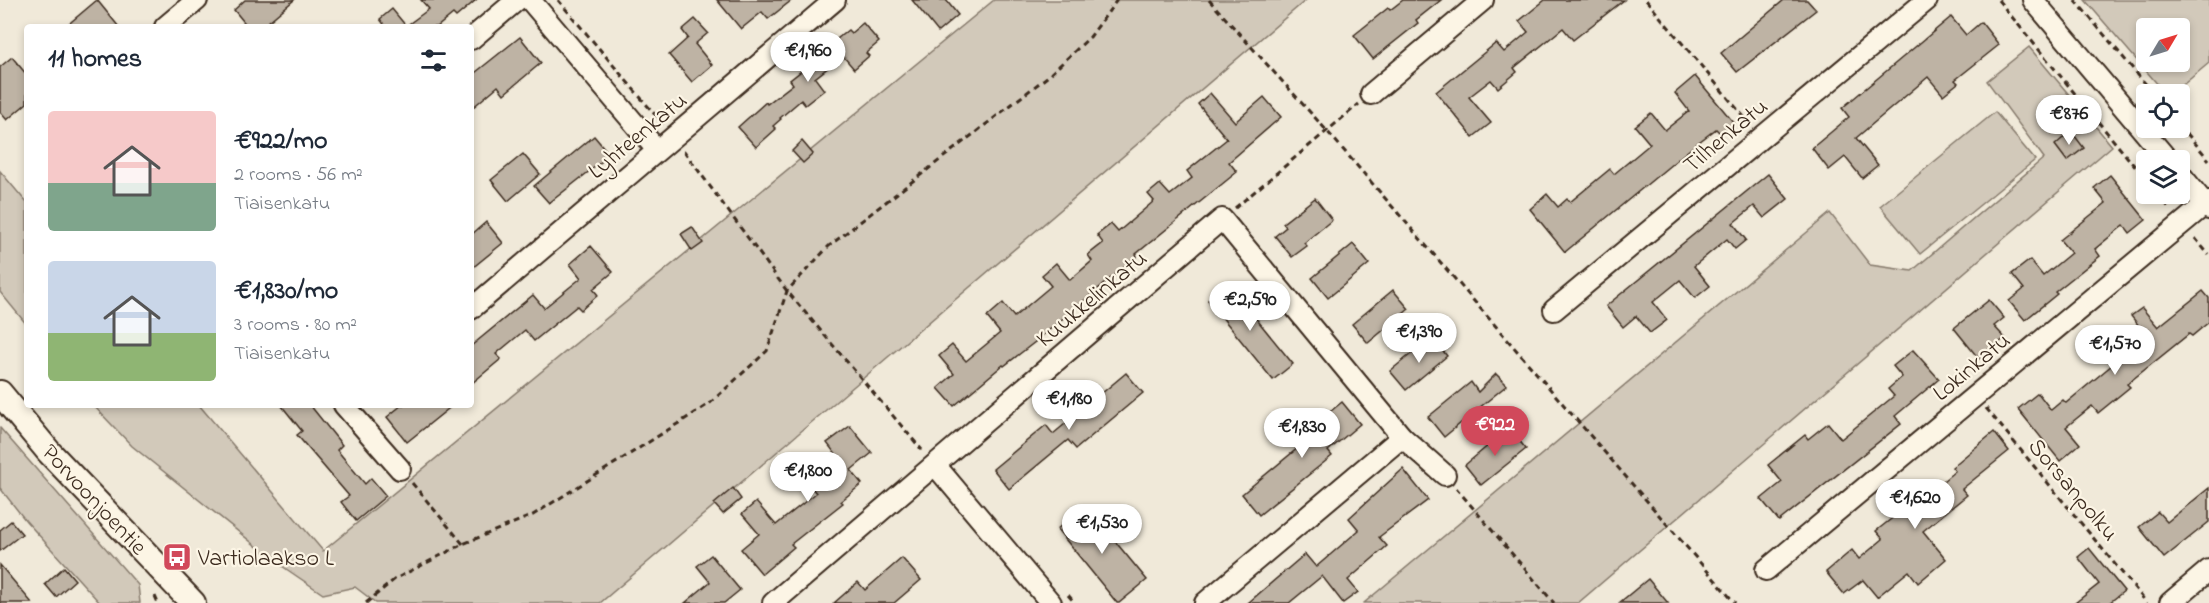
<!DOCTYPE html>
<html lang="en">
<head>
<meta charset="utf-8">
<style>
	:root { --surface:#fff; --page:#f6f6f7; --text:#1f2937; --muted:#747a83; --accent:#d1495b }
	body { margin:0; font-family:"Indie Flower",sans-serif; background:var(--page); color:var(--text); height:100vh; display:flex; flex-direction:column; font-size:22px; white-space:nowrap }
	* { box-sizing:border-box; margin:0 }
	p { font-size:20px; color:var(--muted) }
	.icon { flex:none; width:33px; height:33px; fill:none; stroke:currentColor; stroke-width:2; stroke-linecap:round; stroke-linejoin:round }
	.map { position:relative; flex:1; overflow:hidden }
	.sheet { position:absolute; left:24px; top:24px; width:450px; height:384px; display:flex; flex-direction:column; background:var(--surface); border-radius:6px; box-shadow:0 3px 9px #0003 }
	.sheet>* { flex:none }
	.needle { width:39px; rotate:52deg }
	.controls { position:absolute; left:2136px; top:18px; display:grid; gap:12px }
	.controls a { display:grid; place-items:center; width:54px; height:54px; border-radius:6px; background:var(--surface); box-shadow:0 3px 9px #0003; font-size:30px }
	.price { position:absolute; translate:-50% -51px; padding:0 14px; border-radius:21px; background:#fff; color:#222; font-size:20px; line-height:39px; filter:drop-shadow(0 2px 3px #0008) }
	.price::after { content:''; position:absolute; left:50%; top:36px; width:18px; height:14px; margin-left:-9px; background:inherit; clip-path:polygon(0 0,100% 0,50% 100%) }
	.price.selected { background:var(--accent); color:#fff }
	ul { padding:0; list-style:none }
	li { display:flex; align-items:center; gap:18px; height:150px; padding:0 24px }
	li span { display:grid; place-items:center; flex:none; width:168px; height:120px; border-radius:6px; color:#555 }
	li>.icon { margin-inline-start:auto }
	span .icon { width:72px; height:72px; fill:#fffc; stroke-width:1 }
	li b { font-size:26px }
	h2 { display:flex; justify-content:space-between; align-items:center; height:72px; padding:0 24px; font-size:26px }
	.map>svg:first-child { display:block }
	.green { fill:#d2c9ba; stroke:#867a6c; stroke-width:1.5; fill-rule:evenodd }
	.building { fill:#beb3a4; stroke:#3b2a1e; stroke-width:1.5 }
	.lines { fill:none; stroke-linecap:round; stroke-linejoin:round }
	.minor-casing { stroke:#3b2a1e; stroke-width:24 }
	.tertiary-casing { stroke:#3b2a1e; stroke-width:28 }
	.path { stroke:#3b2a1e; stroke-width:3; stroke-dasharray:6 4.5; stroke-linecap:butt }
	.minor { stroke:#fcf5e5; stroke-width:20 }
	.tertiary { stroke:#fcf5e5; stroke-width:24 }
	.labels { text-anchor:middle; stroke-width:4.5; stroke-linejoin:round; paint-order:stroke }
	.street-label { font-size:24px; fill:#3b2a1e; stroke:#fcf5e5 }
	.poi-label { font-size:24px; fill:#3b2a1e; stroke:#fcf5e5; text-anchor:start }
</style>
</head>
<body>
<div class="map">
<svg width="2209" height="603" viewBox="0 0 2209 603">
	<rect width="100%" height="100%" fill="#f0e9d9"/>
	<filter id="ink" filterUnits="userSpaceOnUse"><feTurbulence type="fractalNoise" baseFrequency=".0167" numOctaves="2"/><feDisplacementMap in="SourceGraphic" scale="12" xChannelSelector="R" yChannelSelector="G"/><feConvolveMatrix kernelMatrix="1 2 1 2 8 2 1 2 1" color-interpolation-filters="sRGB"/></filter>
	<g filter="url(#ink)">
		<g class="green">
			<polygon points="994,0 1306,0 600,603 376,603 355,587 323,594 276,562 132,446 93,405 199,405 323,551"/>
			<path d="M2085,0H2209V63L2172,94H2166ZM2146,28H2180V62H2146Z"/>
			<polygon points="2029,47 2112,146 1578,603 1364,603 1830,213 1870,265 1912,271 2044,158 1987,81"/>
			<polygon points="1995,112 2035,160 1920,254 1880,206"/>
			<polygon points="0,171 27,203 27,325 0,292"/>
			<polygon points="0,428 138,585 140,603 100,603 26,521 0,488"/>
		</g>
		<g class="building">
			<polygon points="97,0 119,27 65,27"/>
			<polygon points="245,0 294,0 262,27 248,27 234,10"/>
			<polygon points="421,0 476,0 456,17 453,14 437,27 386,27 380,19 392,9 406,26 429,9"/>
			<polygon points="717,0 792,0 768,19 762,12 741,29"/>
			<polygon points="912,0 946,0 958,15 938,32"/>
			<polygon points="1403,0 1441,0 1416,20 1418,23 1373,59 1354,35 1388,8 1390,10"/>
			<polygon points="1545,0 1624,0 1573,40 1563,28 1514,68 1517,72 1498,88 1491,80 1469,97 1491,123 1473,137 1436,92 1496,43 1504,52 1528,32 1519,21"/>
			<polygon points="1784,0 1807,0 1816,10 1737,72 1721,53"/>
			<polygon points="1951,17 1966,35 1981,22 1999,45 1955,80 1958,83 1943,95 1928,77 1856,138 1878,165 1862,178 1845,157 1829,170 1812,148 1849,117 1842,108"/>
			<polygon points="695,19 708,33 695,44 712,65 692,82 669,55 688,38 682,30"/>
			<polygon points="863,23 879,42 866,53 869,56 854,69 843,56 815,78 824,90 805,105 801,100 780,118 781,119 773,126 776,129 756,147 738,127 766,102 767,104 793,84 790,80 834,45 832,43 848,30 851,33"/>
			<polygon points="520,37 541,63 504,94 498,86 471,109 471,76"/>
			<polygon points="12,57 27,75 27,103 7,120 0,112 0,67"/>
			<polygon points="1695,76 1734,123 1721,134 1716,129 1695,145 1565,252 1530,209 1547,194 1558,207 1567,199 1570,202 1610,169 1614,174 1650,144 1635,126 1651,113 1665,130 1689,111 1675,93"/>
			<polygon points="1210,93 1235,122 1264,97 1281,117 1229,162 1237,172 1136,254 1137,256 1035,342 1004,366 1003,365 954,406 938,388 954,374 939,356 952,345 966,361 1000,333 987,317 1003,303 1014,317 1051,286 1042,275 1056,263 1070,280 1092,261 1088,255 1103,243 1097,235 1111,224 1118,232 1154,201 1148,194 1160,184 1170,195 1192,178 1187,171 1227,139 1198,104"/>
			<polygon points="2071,131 2084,148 2067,161 2055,145"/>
			<polygon points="594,136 610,155 549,203 534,186"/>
			<polygon points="802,141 813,154 803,163 792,151"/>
			<polygon points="523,154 540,174 508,201 491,180"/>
			<polygon points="1768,174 1788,199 1764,218 1754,206 1733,223 1746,240 1735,249 1727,239 1694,266 1710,286 1695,298 1680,280 1653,302 1667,320 1650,333 1636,316 1623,327 1606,306"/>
			<polygon points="2110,175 2146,220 2130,233 2124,225 2095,249 2100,256 2055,292 2057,294 2025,320 2009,301 2024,289 2012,274 2030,260 2043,276 2071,253 2060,240 2106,203 2094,188"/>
			<polygon points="1315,198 1332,220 1304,243 1307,246 1292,257 1275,236 1286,227 1283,223"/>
			<polygon points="486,222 503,243 471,269 471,235"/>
			<polygon points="692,227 703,243 692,251 681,234"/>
			<polygon points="1353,244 1369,264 1328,298 1312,278"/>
			<polygon points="591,246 613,272 593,289 598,295 581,310 577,306 534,341 525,330 496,354 501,359 471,384 471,346 533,295 544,308 581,278 570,264"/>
			<polygon points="1228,284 1293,364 1273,380 1208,300"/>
			<polygon points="1393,290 1409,309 1368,343 1352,324"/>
			<polygon points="2203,291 2209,298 2209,322 2192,336 2189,334 2127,384 2130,387 2098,413 2092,406 2066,427 2080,444 2060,461 2018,409 2038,393 2051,410 2063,400 2066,403 2147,336 2131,316 2142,308 2158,327"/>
			<polygon points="1989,300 2004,318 1994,326 2005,338 1979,359 1954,328"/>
			<polygon points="1432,337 1447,356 1406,390 1390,371"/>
			<polygon points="1913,350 1939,379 1895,416 1901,424 1779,521 1761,499 1782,482 1768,465 1805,435 1808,439 1828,423 1841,439 1894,396 1888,389 1902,377 1893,366"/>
			<polygon points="1126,373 1143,393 1076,449 1068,440 1009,489 993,469 1046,425 1053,434"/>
			<polygon points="1496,374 1507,385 1444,437 1428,417 1471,382 1478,392"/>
			<polygon points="1342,402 1360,424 1328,451 1332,456 1259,515 1242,494 1310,438 1305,432"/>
			<polygon points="281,405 310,405 342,445 337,450 365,484 371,478 386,496 356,521 341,502 349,496 297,435 302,431"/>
			<polygon points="402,405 453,405 407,442 387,417"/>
			<polygon points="850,426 872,453 851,470 862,484 841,501 843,503 791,544 794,547 762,574 741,549 759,534 742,514 756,502 776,525 816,493 807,482 837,456 827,443"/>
			<polygon points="1509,428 1526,449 1481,485 1465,465"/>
			<polygon points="1994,432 2009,451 1962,489 1967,495 1923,531 1946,559 1918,583 1909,571 1877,597 1863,580 1844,594 1826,572 1852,550 1859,559 1883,539 1876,531 1905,508 1907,511 1955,471 1952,467"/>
			<polygon points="1403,469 1428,500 1379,537 1387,546 1348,580 1358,592 1343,603 1322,576 1289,603 1248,603 1305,554 1316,567 1359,530 1349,518"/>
			<polygon points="733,488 741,499 723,514 714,504"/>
			<polygon points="2209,488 2209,522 2164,558 2139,527 2158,512 2167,522"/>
			<polygon points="1086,506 1147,580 1119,603 1117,603 1057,529"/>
			<polygon points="11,521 22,534 0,551 0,530"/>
			<polygon points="2089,548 2124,591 2109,603 2075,603 2099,584 2078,557"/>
			<polygon points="711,555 740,590 724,603 685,603 710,582 697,566"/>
			<polygon points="902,558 921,580 894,603 834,603 858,582 865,590"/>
			<polygon points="0,565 32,603 0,603"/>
			<polygon points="64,567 75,580 56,597 45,584"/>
			<polygon points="1648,579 1668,603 1619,603"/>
		</g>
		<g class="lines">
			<g class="minor-casing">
				<g id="minor">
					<polyline points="530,0 657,150"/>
					<polyline points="2033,0 2168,160"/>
					<polyline points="165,27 197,0"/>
					<polyline points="471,39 517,0"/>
					<polyline points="1371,94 1483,0"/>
					<polyline points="2180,174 2209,209"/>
					<polyline points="471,309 835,0"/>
					<polyline points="1554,310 1927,0"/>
					<polyline points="344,405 400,469"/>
					<polyline points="935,465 1051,603"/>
					<polyline points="1766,570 2209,201"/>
					<polyline points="773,603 1222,219 1402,437 1445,475"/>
					<polyline points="1205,603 1402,437"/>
					<polyline points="2170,603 2209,570"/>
				</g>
			</g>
			<g class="tertiary-casing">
				<polyline id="tertiary" points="0,393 49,452 193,603"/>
			</g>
			<g class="path">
				<polyline points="558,0 663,124"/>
				<polyline points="1209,0 1327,131 1735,603"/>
				<polyline points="1646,0 1749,123"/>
				<polyline points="1998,0 2146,180"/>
				<polyline points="2075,0 2154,94"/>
				<polyline points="2180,125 2209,160"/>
				<polyline points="684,151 787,291 922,450"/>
				<polyline points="2158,194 2171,210"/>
				<polyline points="1235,208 1359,104"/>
				<polyline points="2195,238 2209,255"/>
				<polyline points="1986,408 2147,603"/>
				<polyline points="412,483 463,544"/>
				<polyline points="1456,488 1554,603"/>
				<polyline points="1068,595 1075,603"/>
				<polyline points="155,596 158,603"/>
				<polyline points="366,603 395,579 463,544 533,515 709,404 767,351 787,291 829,246 1047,77 1090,37 1117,0"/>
			</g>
			<use href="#minor" class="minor"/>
			<use href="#tertiary" class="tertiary"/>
		</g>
	</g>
	<defs>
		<g id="bus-square" transform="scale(1.5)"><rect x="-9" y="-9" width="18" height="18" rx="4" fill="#d1495b" stroke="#fcf5e5"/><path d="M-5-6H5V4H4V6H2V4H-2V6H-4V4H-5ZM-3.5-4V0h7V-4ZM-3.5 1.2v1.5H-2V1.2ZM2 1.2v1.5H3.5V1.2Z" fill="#fff"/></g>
	</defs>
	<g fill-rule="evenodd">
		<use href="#bus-square" x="177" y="557"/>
	</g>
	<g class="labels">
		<g class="street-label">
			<text transform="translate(637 135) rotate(-40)" y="8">Lyhteenkatu</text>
			<text transform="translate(1725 135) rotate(-40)" y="8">Tilhenkatu</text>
			<text transform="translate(1091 298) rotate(-40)" y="8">Kuukkelinkatu</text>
			<text transform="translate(1971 366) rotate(-40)" y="8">Lokinkatu</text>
			<text transform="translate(2074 489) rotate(50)" y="8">Sorsanpolku</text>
			<text transform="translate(95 499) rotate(47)" y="8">Porvoonjoentie</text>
		</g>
		<g class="poi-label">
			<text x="198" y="565">Vartiolaakso L</text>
		</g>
	</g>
</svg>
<div class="controls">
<a><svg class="needle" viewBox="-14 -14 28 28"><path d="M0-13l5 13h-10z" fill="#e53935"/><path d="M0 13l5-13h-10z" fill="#747a83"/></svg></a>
<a><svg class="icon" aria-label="locate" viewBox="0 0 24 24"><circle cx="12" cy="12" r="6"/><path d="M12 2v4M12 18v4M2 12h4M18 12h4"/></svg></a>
<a><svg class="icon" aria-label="layers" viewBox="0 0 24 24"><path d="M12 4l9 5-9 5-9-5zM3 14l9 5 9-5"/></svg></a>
</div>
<b class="price" style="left:808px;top:83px">€1,960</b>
<b class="price" style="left:2069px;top:146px">€876</b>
<b class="price" style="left:1250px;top:332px">€2,590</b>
<b class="price" style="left:1419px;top:364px">€1,390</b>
<b class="price" style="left:2115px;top:376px">€1,570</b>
<b class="price" style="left:1069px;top:431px">€1,180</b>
<b class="price selected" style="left:1495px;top:457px">€922</b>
<b class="price" style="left:1302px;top:459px">€1,830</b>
<b class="price" style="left:808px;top:503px">€1,800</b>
<b class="price" style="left:1915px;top:530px">€1,620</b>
<b class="price" style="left:1102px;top:555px">€1,530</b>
<section class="sheet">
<h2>11 homes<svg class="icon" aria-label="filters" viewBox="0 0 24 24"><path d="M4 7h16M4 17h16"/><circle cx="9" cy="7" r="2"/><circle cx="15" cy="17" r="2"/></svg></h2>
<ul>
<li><span style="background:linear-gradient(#f6c9c9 60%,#7fa58c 0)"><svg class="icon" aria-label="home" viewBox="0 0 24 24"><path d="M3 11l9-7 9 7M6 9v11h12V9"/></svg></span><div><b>€922/mo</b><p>2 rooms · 56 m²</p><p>Tiaisenkatu</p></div></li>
<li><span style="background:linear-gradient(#c9d6e8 60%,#8fb573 0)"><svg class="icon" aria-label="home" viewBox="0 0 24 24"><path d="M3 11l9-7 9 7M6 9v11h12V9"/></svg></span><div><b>€1,830/mo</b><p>3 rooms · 80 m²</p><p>Tiaisenkatu</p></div></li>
</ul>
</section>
</div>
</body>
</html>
